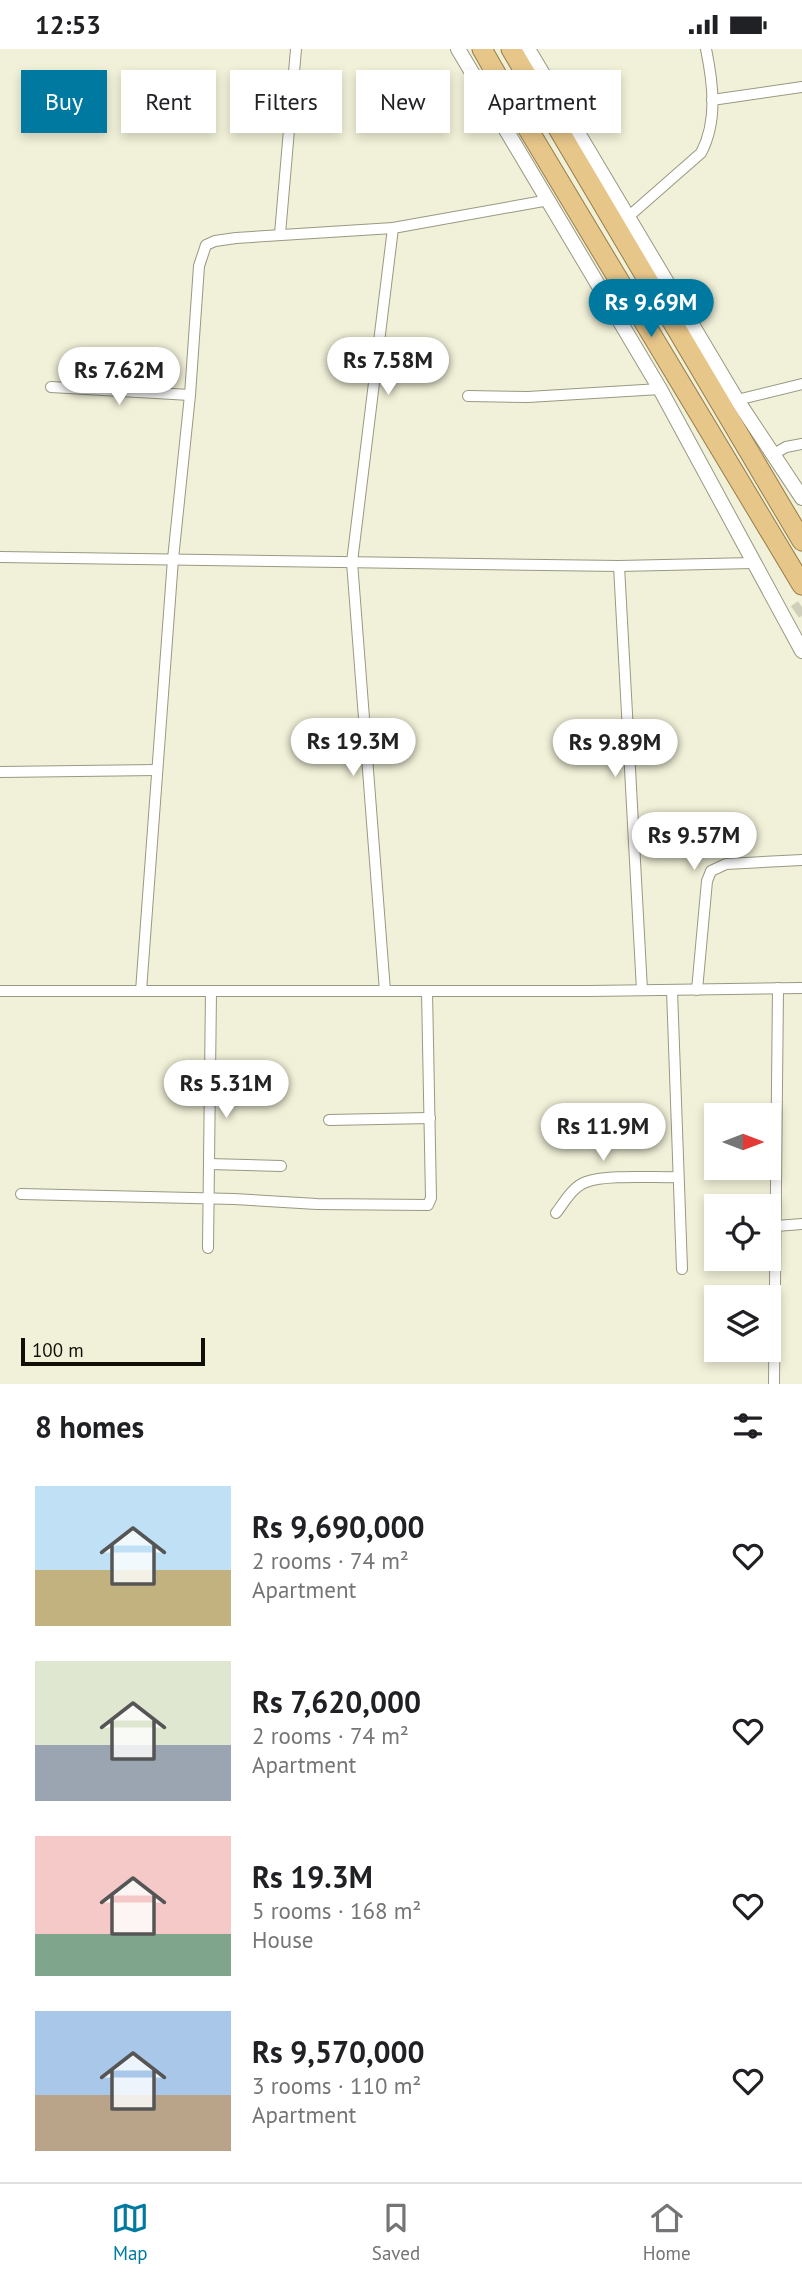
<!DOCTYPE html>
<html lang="en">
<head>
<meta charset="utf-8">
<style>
	:root { --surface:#fff; --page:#f6f6f6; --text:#202124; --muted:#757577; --line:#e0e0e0; --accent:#0079a1 }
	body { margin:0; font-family:"PT Sans",sans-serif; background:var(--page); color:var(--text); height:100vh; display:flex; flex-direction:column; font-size:26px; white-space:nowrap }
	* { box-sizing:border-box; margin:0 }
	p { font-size:23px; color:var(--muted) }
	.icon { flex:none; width:38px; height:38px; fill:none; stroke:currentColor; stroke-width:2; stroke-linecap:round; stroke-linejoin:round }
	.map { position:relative; height:1335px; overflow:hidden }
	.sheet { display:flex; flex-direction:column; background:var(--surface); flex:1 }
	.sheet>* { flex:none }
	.hud { position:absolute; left:21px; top:21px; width:761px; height:63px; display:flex; gap:14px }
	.needle { width:46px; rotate:90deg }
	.buttons { position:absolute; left:704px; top:1054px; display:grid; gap:14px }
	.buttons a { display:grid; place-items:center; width:77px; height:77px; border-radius:0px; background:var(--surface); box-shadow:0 4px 10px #0003; font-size:35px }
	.scale { position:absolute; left:21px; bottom:18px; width:184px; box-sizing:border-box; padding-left:7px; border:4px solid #0f0f07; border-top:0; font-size:19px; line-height:24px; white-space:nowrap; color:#0f0f07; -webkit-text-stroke:5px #f1f1d9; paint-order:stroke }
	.price { position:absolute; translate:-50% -60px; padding:0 16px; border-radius:24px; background:#fff; color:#222; font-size:23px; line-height:46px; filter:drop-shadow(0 2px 4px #0008) }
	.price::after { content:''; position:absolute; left:50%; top:42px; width:21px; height:16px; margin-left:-10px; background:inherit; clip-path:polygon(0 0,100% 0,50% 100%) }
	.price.active { background:var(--accent); color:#fff }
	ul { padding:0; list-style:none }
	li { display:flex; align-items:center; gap:21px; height:175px; padding:0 35px }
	li span { display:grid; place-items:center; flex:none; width:196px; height:140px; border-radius:0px; color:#555 }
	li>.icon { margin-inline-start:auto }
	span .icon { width:84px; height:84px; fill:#fffc; stroke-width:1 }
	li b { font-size:30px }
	h2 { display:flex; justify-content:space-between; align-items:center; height:84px; padding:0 35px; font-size:30px }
	.pill { padding:0 24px; border-radius:0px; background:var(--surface); box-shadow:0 4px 10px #0003; font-size:24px; line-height:63px }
	.pill.active { background:var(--accent); color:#fff }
	.status { display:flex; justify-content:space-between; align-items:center; height:49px; padding:0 35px; background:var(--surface); direction:ltr }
	.status svg { height:19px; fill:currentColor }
	.tabs { display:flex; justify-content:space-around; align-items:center; height:98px; border-top:2px solid var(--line); background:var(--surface); font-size:19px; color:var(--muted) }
	.tabs a { display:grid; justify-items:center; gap:4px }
	.tabs .active { color:var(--accent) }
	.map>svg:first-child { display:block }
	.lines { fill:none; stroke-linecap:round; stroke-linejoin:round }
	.tertiary-tunnel { stroke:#cfcfba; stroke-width:14; stroke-dasharray:14 7; stroke-linecap:butt }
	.minor-casing { stroke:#999983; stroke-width:12 }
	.tertiary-casing { stroke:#999983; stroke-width:16 }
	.trunk-casing { stroke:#987d49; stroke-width:21 }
	.minor { stroke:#fff; stroke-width:10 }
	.tertiary { stroke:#fff; stroke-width:14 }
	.trunk { stroke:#e7c68a; stroke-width:19 }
</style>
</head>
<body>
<div class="status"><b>12:53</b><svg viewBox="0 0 49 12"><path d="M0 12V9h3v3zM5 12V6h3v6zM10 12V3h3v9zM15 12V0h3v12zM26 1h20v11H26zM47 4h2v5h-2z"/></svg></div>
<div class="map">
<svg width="802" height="1335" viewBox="0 0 802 1335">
	<rect width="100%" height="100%" fill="#f1f1d9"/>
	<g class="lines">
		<polyline class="tertiary-tunnel" points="795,563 802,558"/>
		<g class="minor-casing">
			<g id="minor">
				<polyline points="712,51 802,38"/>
				<path d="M628,168L701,104C718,72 713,34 706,0"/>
				<polyline points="280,185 296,0"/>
				<polyline points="51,338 190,346"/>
				<polyline points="468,347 528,348 660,340"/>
				<polyline points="737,351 802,335"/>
				<polyline points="772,406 786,398 802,395"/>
				<polyline points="0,508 619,517 753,514"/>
				<polyline points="619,517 642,941"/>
				<polyline points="0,723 157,721"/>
				<polyline points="672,941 682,1220"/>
				<polyline points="697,941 707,832 711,822 726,815 802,811"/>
				<polyline points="0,942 590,942 802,939"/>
				<polyline points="141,942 173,510 190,346 199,217 206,196 215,192 236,189 393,179 549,151"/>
				<polyline points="385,942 352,513 393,179"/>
				<polyline points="329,1071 430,1069"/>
				<polyline points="209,1115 281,1117"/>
				<polyline points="21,1145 234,1150 317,1155 428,1156 431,1149 427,942"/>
				<path d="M556,1164C564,1154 572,1138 586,1133C607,1125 655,1129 678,1128"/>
				<polyline points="776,1177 802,1175"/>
				<polyline points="208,1199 211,942"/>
				<polyline points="774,1335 778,939"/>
			</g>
		</g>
		<g class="tertiary-casing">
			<g id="tertiary">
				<polyline points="458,0 660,340 802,602"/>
				<polyline points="528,0 737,351 802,449"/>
			</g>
		</g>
		<g class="trunk-casing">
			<g id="trunk">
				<polyline points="482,0 522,70 802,536"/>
				<polyline points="511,0 802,492"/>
			</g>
		</g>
		<use href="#minor" class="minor"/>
		<use href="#tertiary" class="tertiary"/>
		<use href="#trunk" class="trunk"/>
	</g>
</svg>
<div class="buttons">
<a><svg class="needle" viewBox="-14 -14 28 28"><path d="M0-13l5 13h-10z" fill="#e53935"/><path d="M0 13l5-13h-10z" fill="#757577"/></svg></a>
<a><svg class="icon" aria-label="locate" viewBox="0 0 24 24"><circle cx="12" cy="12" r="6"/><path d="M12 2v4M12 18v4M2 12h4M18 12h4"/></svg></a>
<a><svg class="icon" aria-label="layers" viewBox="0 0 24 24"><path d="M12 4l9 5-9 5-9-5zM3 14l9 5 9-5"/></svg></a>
</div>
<div class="scale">100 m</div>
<b class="price active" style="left:651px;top:290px">Rs 9.69M</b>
<b class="price" style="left:388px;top:348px">Rs 7.58M</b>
<b class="price" style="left:119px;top:358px">Rs 7.62M</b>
<b class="price" style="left:353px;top:729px">Rs 19.3M</b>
<b class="price" style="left:615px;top:730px">Rs 9.89M</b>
<b class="price" style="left:694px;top:823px">Rs 9.57M</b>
<b class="price" style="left:226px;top:1071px">Rs 5.31M</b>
<b class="price" style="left:603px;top:1114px">Rs 11.9M</b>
<div class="hud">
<a class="pill active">Buy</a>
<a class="pill">Rent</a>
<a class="pill">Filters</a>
<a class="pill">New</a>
<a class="pill">Apartment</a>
</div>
</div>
<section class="sheet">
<h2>8 homes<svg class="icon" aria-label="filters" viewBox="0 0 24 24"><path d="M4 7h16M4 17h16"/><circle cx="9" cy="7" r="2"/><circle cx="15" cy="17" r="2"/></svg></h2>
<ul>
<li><span style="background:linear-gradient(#bfe0f5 60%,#c2b280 0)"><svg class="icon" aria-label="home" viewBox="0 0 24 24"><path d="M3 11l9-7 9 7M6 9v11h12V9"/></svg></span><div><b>Rs 9,690,000</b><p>2 rooms · 74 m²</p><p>Apartment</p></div><svg class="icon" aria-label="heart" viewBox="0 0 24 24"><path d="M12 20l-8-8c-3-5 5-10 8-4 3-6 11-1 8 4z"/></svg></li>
<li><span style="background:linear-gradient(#dfe7d0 60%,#9aa5b1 0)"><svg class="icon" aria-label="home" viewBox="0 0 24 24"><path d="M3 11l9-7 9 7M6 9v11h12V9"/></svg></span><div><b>Rs 7,620,000</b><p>2 rooms · 74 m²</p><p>Apartment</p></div><svg class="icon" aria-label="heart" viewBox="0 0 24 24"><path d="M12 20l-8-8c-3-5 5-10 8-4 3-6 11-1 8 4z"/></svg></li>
<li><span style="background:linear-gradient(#f6c9c9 70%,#7fa58c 0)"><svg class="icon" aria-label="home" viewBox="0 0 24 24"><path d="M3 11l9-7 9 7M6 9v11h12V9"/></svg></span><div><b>Rs 19.3M</b><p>5 rooms · 168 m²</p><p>House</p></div><svg class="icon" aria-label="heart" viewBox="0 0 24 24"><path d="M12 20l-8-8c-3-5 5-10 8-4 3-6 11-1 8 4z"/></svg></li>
<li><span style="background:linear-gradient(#a9c7e8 60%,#b9a48a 0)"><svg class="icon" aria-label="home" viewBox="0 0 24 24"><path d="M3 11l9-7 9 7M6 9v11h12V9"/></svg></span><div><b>Rs 9,570,000</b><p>3 rooms · 110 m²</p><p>Apartment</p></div><svg class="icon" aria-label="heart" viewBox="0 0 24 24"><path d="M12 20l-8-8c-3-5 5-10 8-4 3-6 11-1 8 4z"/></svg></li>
</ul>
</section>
<nav class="tabs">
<a class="active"><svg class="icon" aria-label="map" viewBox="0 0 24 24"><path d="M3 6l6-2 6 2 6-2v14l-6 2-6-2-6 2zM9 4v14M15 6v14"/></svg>Map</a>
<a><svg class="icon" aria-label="saved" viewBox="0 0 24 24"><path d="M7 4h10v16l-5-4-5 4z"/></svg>Saved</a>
<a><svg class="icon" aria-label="home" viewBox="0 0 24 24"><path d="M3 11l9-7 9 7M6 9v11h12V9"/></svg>Home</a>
</nav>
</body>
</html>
